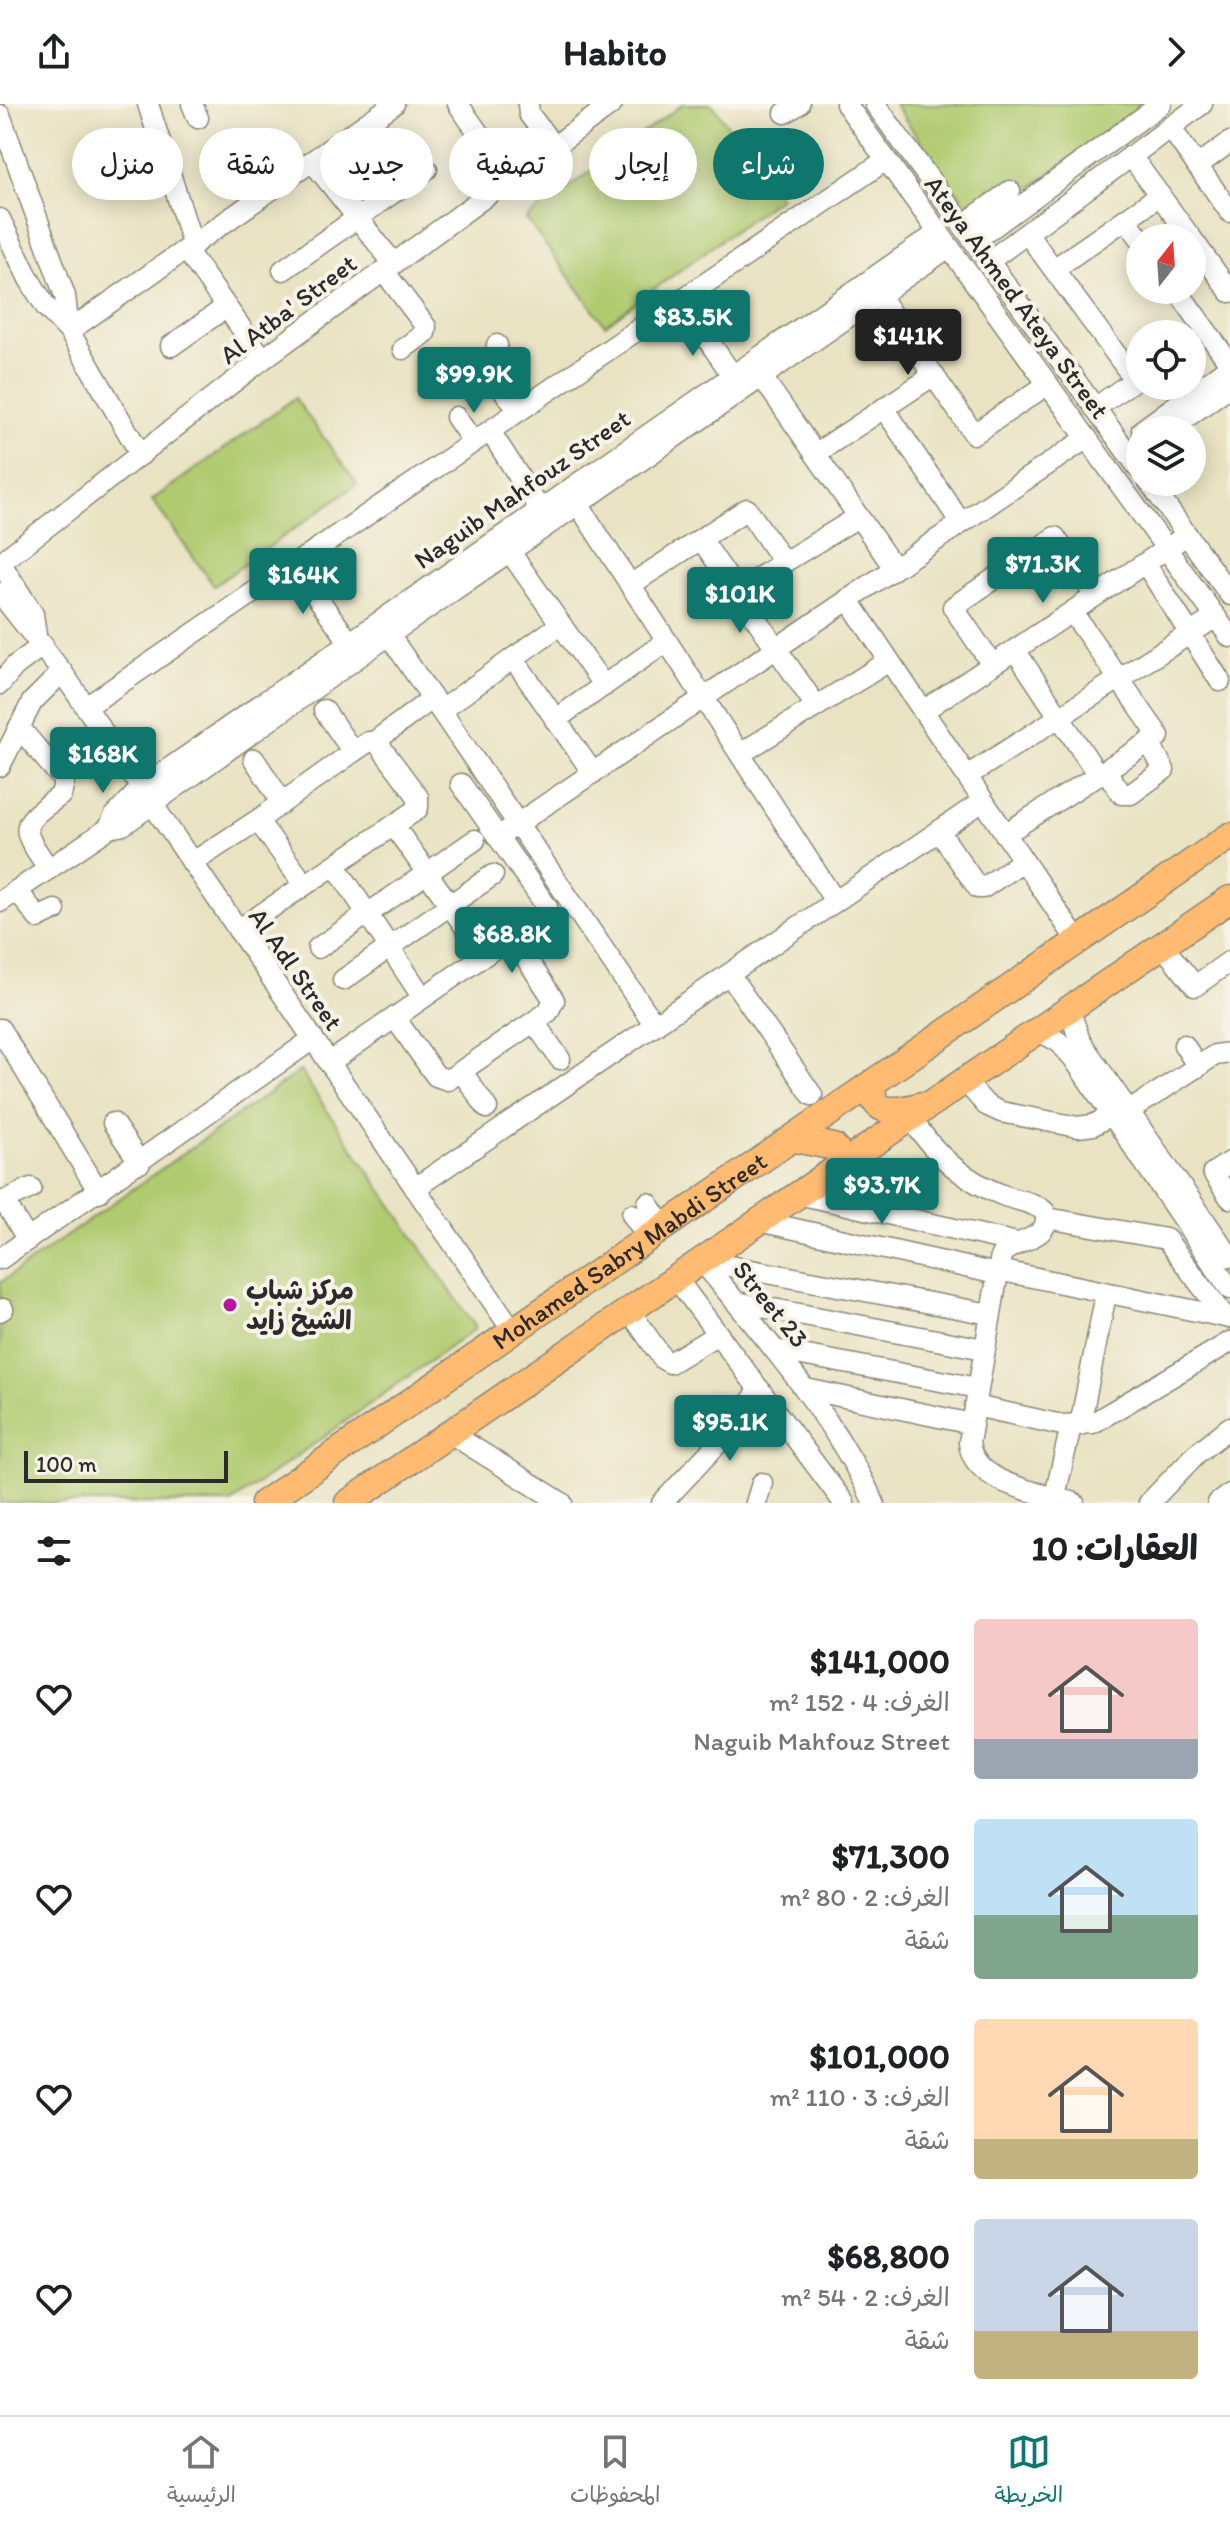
<!DOCTYPE html>
<html lang="ar">
<head>
<meta charset="utf-8">
<style>
	:root { --surface:#fff; --page:#f2f2f2; --text:#202124; --muted:#757577; --line:#e0e0e0; --accent:#0f766e }
	body { margin:0; font-family:Itim,"Playpen Sans Arabic",sans-serif; background:var(--page); color:var(--text); direction:rtl; height:100vh; display:flex; flex-direction:column; font-size:30px; white-space:nowrap }
	* { box-sizing:border-box; margin:0 }
	p { font-size:26px; color:var(--muted) }
	.icon { flex:none; width:44px; height:44px; fill:none; stroke:currentColor; stroke-width:2; stroke-linecap:round; stroke-linejoin:round }
	.map { position:relative; height:1399px; overflow:hidden; direction:ltr }
	.sheet { display:flex; flex-direction:column; background:var(--surface); flex:1 }
	.sheet>* { flex:none }
	.banner { position:absolute; left:24px; top:24px; width:800px; height:72px; direction:rtl; display:flex; gap:16px }
	.needle { width:52px; rotate:17deg }
	.fabs { position:absolute; left:1126px; top:120px; display:grid; gap:16px }
	.fabs a { display:grid; place-items:center; width:80px; height:80px; border-radius:50%; background:var(--surface); box-shadow:0 4px 20px #0003; font-size:40px }
	.scale { position:absolute; left:24px; bottom:20px; width:204px; box-sizing:border-box; padding-left:8px; border:4px solid #2b2b2b; border-top:0; font-size:22px; line-height:28px; white-space:nowrap; color:#2b2b2b; -webkit-text-stroke:6px #f7f3e8; paint-order:stroke }
	.price { position:absolute; translate:-50% -68px; padding:0 18px; border-radius:8px; background:var(--accent); color:#fff; font-size:26px; line-height:52px; filter:drop-shadow(0 2px 4px #0008) }
	.price::after { content:''; position:absolute; left:50%; top:48px; width:24px; height:18px; margin-left:-12px; background:inherit; clip-path:polygon(0 0,100% 0,50% 100%) }
	.price.current { background:#222; color:#fff }
	ul { padding:0; list-style:none }
	li { display:flex; align-items:center; gap:24px; height:200px; padding:0 32px }
	li span { display:grid; place-items:center; flex:none; width:224px; height:160px; border-radius:8px; color:#555 }
	li>.icon { margin-inline-start:auto }
	span .icon { width:96px; height:96px; fill:#fffc; stroke-width:1 }
	li b { font-size:34px }
	h2 { display:flex; justify-content:space-between; align-items:center; height:96px; padding:0 32px; font-size:34px }
	.tag { padding:0 28px; border-radius:36px; background:var(--surface); box-shadow:0 4px 20px #0003; font-size:28px; line-height:72px }
	.tag.current { background:var(--accent); color:#fff }
	header { display:flex; justify-content:space-between; align-items:center; height:104px; padding:0 32px; background:var(--surface); font-size:36px; font-weight:700 }
	.tab-bar { display:flex; justify-content:space-around; align-items:center; height:112px; border-top:2px solid var(--line); background:var(--surface); font-size:22px; color:var(--muted) }
	.tab-bar a { display:grid; justify-items:center; gap:4px }
	.tab-bar .current { color:var(--accent) }
	.map>svg:first-child { display:block }
	.green { fill:#b0ca70; stroke:#6e7a4e; stroke-width:2 }
	.lines { fill:none; stroke-linecap:round; stroke-linejoin:round }
	.minor-casing { stroke:#8a8777; stroke-width:23 }
	.major-casing { stroke:#8a8777; stroke-width:29 }
	.minor { stroke:#fff; stroke-width:20 }
	.major { stroke:#ffbb71; stroke-width:26 }
	.poi-dot { fill:#b5179e; stroke:#f7f3e8; stroke-width:3 }
	.labels { text-anchor:middle; stroke-width:8; stroke-linejoin:round; paint-order:stroke }
	.street-label { font-size:26px; fill:#2b2b2b; stroke:#f7f3e8 }
	.poi-label { font-size:26px; font-weight:bold; fill:#2b2b2b; stroke:#f7f3e8; text-anchor:start }
</style>
</head>
<body>
<header><svg class="icon" aria-label="forward" viewBox="0 0 24 24"><path d="M9 5l7 7-7 7"/></svg>Habito<svg class="icon" aria-label="share" viewBox="0 0 24 24"><path d="M12 15V3M7 8l5-5 5 5M5 13v7h14v-7"/></svg></header>
<div class="map">
<svg width="1230" height="1399" viewBox="0 0 1230 1399">
	<rect width="100%" height="100%" fill="#f7f3e8"/>
	<filter id="ink" filterUnits="userSpaceOnUse"><feTurbulence type="fractalNoise" baseFrequency=".0125" numOctaves="2"/><feDisplacementMap in="SourceGraphic" scale="16" xChannelSelector="R" yChannelSelector="G"/><feConvolveMatrix kernelMatrix="1 2 1 2 8 2 1 2 1" color-interpolation-filters="sRGB"/></filter>
	<filter id="wash" filterUnits="userSpaceOnUse"><feTurbulence type="fractalNoise" baseFrequency=".006" numOctaves="4" result="noise"/><feDisplacementMap in="SourceGraphic" scale="32" xChannelSelector="R" yChannelSelector="G"/><feGaussianBlur stdDeviation="1.8" result="paint"/><feColorMatrix in="noise" values="0 0 0 0 0 0 0 0 0 0 0 0 0 0 0 0 0 1.4 0 .05"/><feComposite in="paint" operator="in"/></filter>
	<g filter="url(#wash)">
		<rect width="100%" height="100%" fill="#e9e3c3"/>
		<g class="green">
			<polygon points="683,0 712,0 780,93 605,221 526,115"/>
			<polygon points="894,0 1145,0 980,120"/>
			<polygon points="295,294 357,380 214,482 152,396"/>
			<polygon points="300,967 476,1224 231,1399 0,1399 0,1179"/>
		</g>
	</g>
	<g filter="url(#ink)">
		<g class="lines">
			<g class="minor-casing">
				<g id="minor">
					<polyline points="148,0 193,142"/>
					<polyline points="192,0 198,14"/>
					<polyline points="458,0 510,74"/>
					<polyline points="528,0 529,10 554,43"/>
					<polyline points="846,0 1230,533"/>
					<polyline points="875,0 1140,366"/>
					<polyline points="785,9 799,0"/>
					<polyline points="0,11 65,192 69,227"/>
					<polyline points="1170,23 1230,108"/>
					<polyline points="1131,52 1191,134"/>
					<polyline points="313,58 394,160"/>
					<polyline points="1197,62 1230,38"/>
					<polyline points="0,115 29,175 46,203 69,227 141,351"/>
					<polyline points="1126,115 1140,134"/>
					<polyline points="963,121 1010,87"/>
					<polyline points="1027,129 1135,276"/>
					<polyline points="1192,135 1230,188"/>
					<polyline points="974,137 1161,0"/>
					<polyline points="187,147 263,255"/>
					<polyline points="989,157 1202,0"/>
					<polyline points="1054,165 1160,91"/>
					<polyline points="283,166 427,65"/>
					<polyline points="384,167 426,223 425,229 403,245"/>
					<polyline points="1177,186 1230,260"/>
					<polyline points="879,192 974,330 1048,280"/>
					<polyline points="680,195 739,281"/>
					<polyline points="69,227 394,0"/>
					<polyline points="497,241 491,272 520,306"/>
					<polyline points="171,242 226,203"/>
					<polyline points="762,273 894,464"/>
					<polyline points="884,304 961,419"/>
					<polyline points="1095,304 1140,272"/>
					<polyline points="456,313 473,338"/>
					<polyline points="1142,326 1230,262"/>
					<polyline points="1169,326 1230,282"/>
					<polyline points="490,327 546,415"/>
					<polyline points="815,350 934,271"/>
					<polyline points="1149,378 1230,491"/>
					<polyline points="578,400 835,797"/>
					<polyline points="701,435 816,602"/>
					<polyline points="510,448 604,582"/>
					<polyline points="0,458 33,510 36,531"/>
					<polyline points="0,459 263,255 612,0"/>
					<polyline points="1145,459 1220,577"/>
					<polyline points="294,461 348,536"/>
					<polyline points="630,481 747,405 784,459"/>
					<polyline points="737,487 858,413"/>
					<polyline points="0,489 62,568 513,1227"/>
					<polyline points="848,495 1078,838"/>
					<polyline points="383,522 655,921"/>
					<polyline points="1015,546 1098,671"/>
					<polyline points="513,554 593,669"/>
					<polyline points="992,560 953,503 1055,433 1095,492"/>
					<polyline points="0,580 15,562 43,541"/>
					<polyline points="86,603 886,56"/>
					<polyline points="324,606 353,648"/>
					<polyline points="441,606 561,520"/>
					<polyline points="923,607 1187,431"/>
					<polyline points="555,616 667,537"/>
					<path d="M19,623L64,677L61,691C18,722 19,722 49,765"/>
					<polyline points="374,638 433,594"/>
					<polyline points="740,650 889,557"/>
					<polyline points="254,655 282,698"/>
					<polyline points="0,662 32,598 62,568"/>
					<polyline points="1105,666 1122,690 1131,690 1164,666 1149,638"/>
					<polyline points="967,672 1216,513"/>
					<polyline points="461,680 547,803"/>
					<polyline points="394,722 485,851"/>
					<polyline points="109,724 114,713 141,684 939,128"/>
					<polyline points="939,727 978,784 983,784 1023,757"/>
					<polyline points="1005,730 1159,632 1072,508"/>
					<polyline points="498,733 1087,334"/>
					<polyline points="192,759 261,714"/>
					<polyline points="335,761 423,894"/>
					<polyline points="17,786 38,814 55,806"/>
					<polyline points="0,798 109,724 123,721 389,531 949,143"/>
					<polyline points="238,826 415,707 418,704 418,693 377,638 368,638 353,648 261,714 261,721 305,781"/>
					<polyline points="1162,841 1195,882 1230,857"/>
					<polyline points="318,844 475,736"/>
					<polyline points="729,870 812,991"/>
					<polyline points="343,876 493,771"/>
					<polyline points="1069,904 1080,937 1230,1153"/>
					<polyline points="534,918 560,955"/>
					<polyline points="0,925 99,1088"/>
					<polyline points="1037,926 1059,938 1074,955 1230,1185"/>
					<polyline points="1184,941 1198,963"/>
					<polyline points="329,959 505,837 516,839 554,896 548,908 448,976 436,972 395,914"/>
					<polyline points="462,968 487,1004"/>
					<polyline points="964,976 986,1001 1001,1008 1078,1023 1093,1021 1112,1011"/>
					<polyline points="1131,1006 1215,951 1230,949"/>
					<path d="M911,1013C933,1050 964,1077 1005,1092C1019,1097 1035,1098 1045,1108C1053,1137 1014,1134 1001,1151L969,1339C974,1381 1040,1388 1074,1399"/>
					<polyline points="113,1019 140,1059"/>
					<polyline points="1230,1058 1213,1069 1230,1094"/>
					<polyline points="415,1084 983,697"/>
					<polyline points="798,1090 1017,1139"/>
					<polyline points="4,1097 28,1136"/>
					<polyline points="0,1099 31,1084"/>
					<polyline points="648,1099 665,1124"/>
					<polyline points="632,1110 649,1135"/>
					<polyline points="1047,1114 1166,1135 1225,1213"/>
					<polyline points="759,1117 997,1170"/>
					<polyline points="0,1155 313,935"/>
					<path d="M702,1157C765,1234 831,1308 874,1399"/>
					<polyline points="702,1157 990,1210"/>
					<polyline points="998,1166 1230,1214"/>
					<polyline points="676,1174 844,1399"/>
					<polyline points="736,1198 984,1245"/>
					<polyline points="629,1206 663,1255 670,1259 718,1230"/>
					<polyline points="0,1207 3,1205"/>
					<polyline points="775,1246 978,1284"/>
					<polyline points="806,1285 972,1320"/>
					<polyline points="975,1302 1062,1321 1093,1319 1230,1238"/>
					<polyline points="1080,1321 1106,1190"/>
					<polyline points="450,1329 562,1399"/>
					<polyline points="1055,1392 1071,1322"/>
					<polyline points="662,1399 721,1336 760,1286"/>
					<polyline points="756,1399 762,1379"/>
					<polyline points="1149,1399 1196,1350 1230,1323"/>
					<polyline points="1218,1399 1230,1390"/>
				</g>
			</g>
			<g class="major-casing">
				<g id="major">
					<path d="M873,981C869,1014 902,1007 922,1001"/>
					<polyline points="796,1035 834,1043 845,1057"/>
					<path id="s1" d="M264,1399L1230,732"/>
					<polyline points="348,1399 1230,795"/>
				</g>
			</g>
			<use href="#minor" class="minor"/>
			<use href="#major" class="major"/>
		</g>
	</g>
	<circle class="poi-dot" cx="230" cy="1201" r="8"/>
	<g class="labels">
		<g class="street-label">
			<text transform="translate(1017 193) rotate(54)" y="9">Ateya Ahmed Ateya Street</text>
			<text transform="translate(288 205) rotate(-37)" y="9">Al Atba' Street</text>
			<text transform="translate(522 385) rotate(-35)" y="9">Naguib Mahfouz Street</text>
			<text transform="translate(296 865) rotate(55)" y="9">Al Adl Street</text>
			<text dy="9" stroke="none"><textPath href="#s1" startOffset="444">Mohamed Sabry Mabdi Street</textPath></text>
			<text transform="translate(771 1200) rotate(51)" y="9">Street 23</text>
		</g>
		<g class="poi-label">
			<text x="246" y="1195">مركز شباب<tspan x="246" dy="30">الشيخ زايد</tspan></text>
		</g>
	</g>
</svg>
<div class="fabs">
<a><svg class="needle" viewBox="-14 -14 28 28"><path d="M0-13l5 13h-10z" fill="#e53935"/><path d="M0 13l5-13h-10z" fill="#757577"/></svg></a>
<a><svg class="icon" aria-label="locate" viewBox="0 0 24 24"><circle cx="12" cy="12" r="6"/><path d="M12 2v4M12 18v4M2 12h4M18 12h4"/></svg></a>
<a><svg class="icon" aria-label="layers" viewBox="0 0 24 24"><path d="M12 4l9 5-9 5-9-5zM3 14l9 5 9-5"/></svg></a>
</div>
<div class="scale">100 m</div>
<b class="price" style="left:693px;top:254px">$83.5K</b>
<b class="price current" style="left:908px;top:273px">$141K</b>
<b class="price" style="left:474px;top:311px">$99.9K</b>
<b class="price" style="left:1043px;top:501px">$71.3K</b>
<b class="price" style="left:303px;top:512px">$164K</b>
<b class="price" style="left:740px;top:531px">$101K</b>
<b class="price" style="left:103px;top:691px">$168K</b>
<b class="price" style="left:512px;top:871px">$68.8K</b>
<b class="price" style="left:882px;top:1122px">$93.7K</b>
<b class="price" style="left:730px;top:1359px">$95.1K</b>
<div class="banner">
<a class="tag current">شراء</a>
<a class="tag">إيجار</a>
<a class="tag">تصفية</a>
<a class="tag">جديد</a>
<a class="tag">شقة</a>
<a class="tag">منزل</a>
</div>
</div>
<section class="sheet">
<h2>العقارات: 10<svg class="icon" aria-label="filters" viewBox="0 0 24 24"><path d="M4 7h16M4 17h16"/><circle cx="9" cy="7" r="2"/><circle cx="15" cy="17" r="2"/></svg></h2>
<ul>
<li><span style="background:linear-gradient(#f6c9c9 75%,#9aa5b1 0)"><svg class="icon" aria-label="home" viewBox="0 0 24 24"><path d="M3 11l9-7 9 7M6 9v11h12V9"/></svg></span><div><b>$141,000</b><p>الغرف: 4 · 152 m²</p><p>Naguib Mahfouz Street</p></div><svg class="icon" aria-label="heart" viewBox="0 0 24 24"><path d="M12 20l-8-8c-3-5 5-10 8-4 3-6 11-1 8 4z"/></svg></li>
<li><span style="background:linear-gradient(#bfe0f5 60%,#7fa58c 0)"><svg class="icon" aria-label="home" viewBox="0 0 24 24"><path d="M3 11l9-7 9 7M6 9v11h12V9"/></svg></span><div><b>$71,300</b><p>الغرف: 2 · 80 m²</p><p>شقة</p></div><svg class="icon" aria-label="heart" viewBox="0 0 24 24"><path d="M12 20l-8-8c-3-5 5-10 8-4 3-6 11-1 8 4z"/></svg></li>
<li><span style="background:linear-gradient(#ffd9b3 75%,#c2b280 0)"><svg class="icon" aria-label="home" viewBox="0 0 24 24"><path d="M3 11l9-7 9 7M6 9v11h12V9"/></svg></span><div><b>$101,000</b><p>الغرف: 3 · 110 m²</p><p>شقة</p></div><svg class="icon" aria-label="heart" viewBox="0 0 24 24"><path d="M12 20l-8-8c-3-5 5-10 8-4 3-6 11-1 8 4z"/></svg></li>
<li><span style="background:linear-gradient(#c9d6e8 70%,#c2b280 0)"><svg class="icon" aria-label="home" viewBox="0 0 24 24"><path d="M3 11l9-7 9 7M6 9v11h12V9"/></svg></span><div><b>$68,800</b><p>الغرف: 2 · 54 m²</p><p>شقة</p></div><svg class="icon" aria-label="heart" viewBox="0 0 24 24"><path d="M12 20l-8-8c-3-5 5-10 8-4 3-6 11-1 8 4z"/></svg></li>
</ul>
</section>
<nav class="tab-bar">
<a class="current"><svg class="icon" aria-label="map" viewBox="0 0 24 24"><path d="M3 6l6-2 6 2 6-2v14l-6 2-6-2-6 2zM9 4v14M15 6v14"/></svg>الخريطة</a>
<a><svg class="icon" aria-label="saved" viewBox="0 0 24 24"><path d="M7 4h10v16l-5-4-5 4z"/></svg>المحفوظات</a>
<a><svg class="icon" aria-label="home" viewBox="0 0 24 24"><path d="M3 11l9-7 9 7M6 9v11h12V9"/></svg>الرئيسية</a>
</nav>
</body>
</html>
